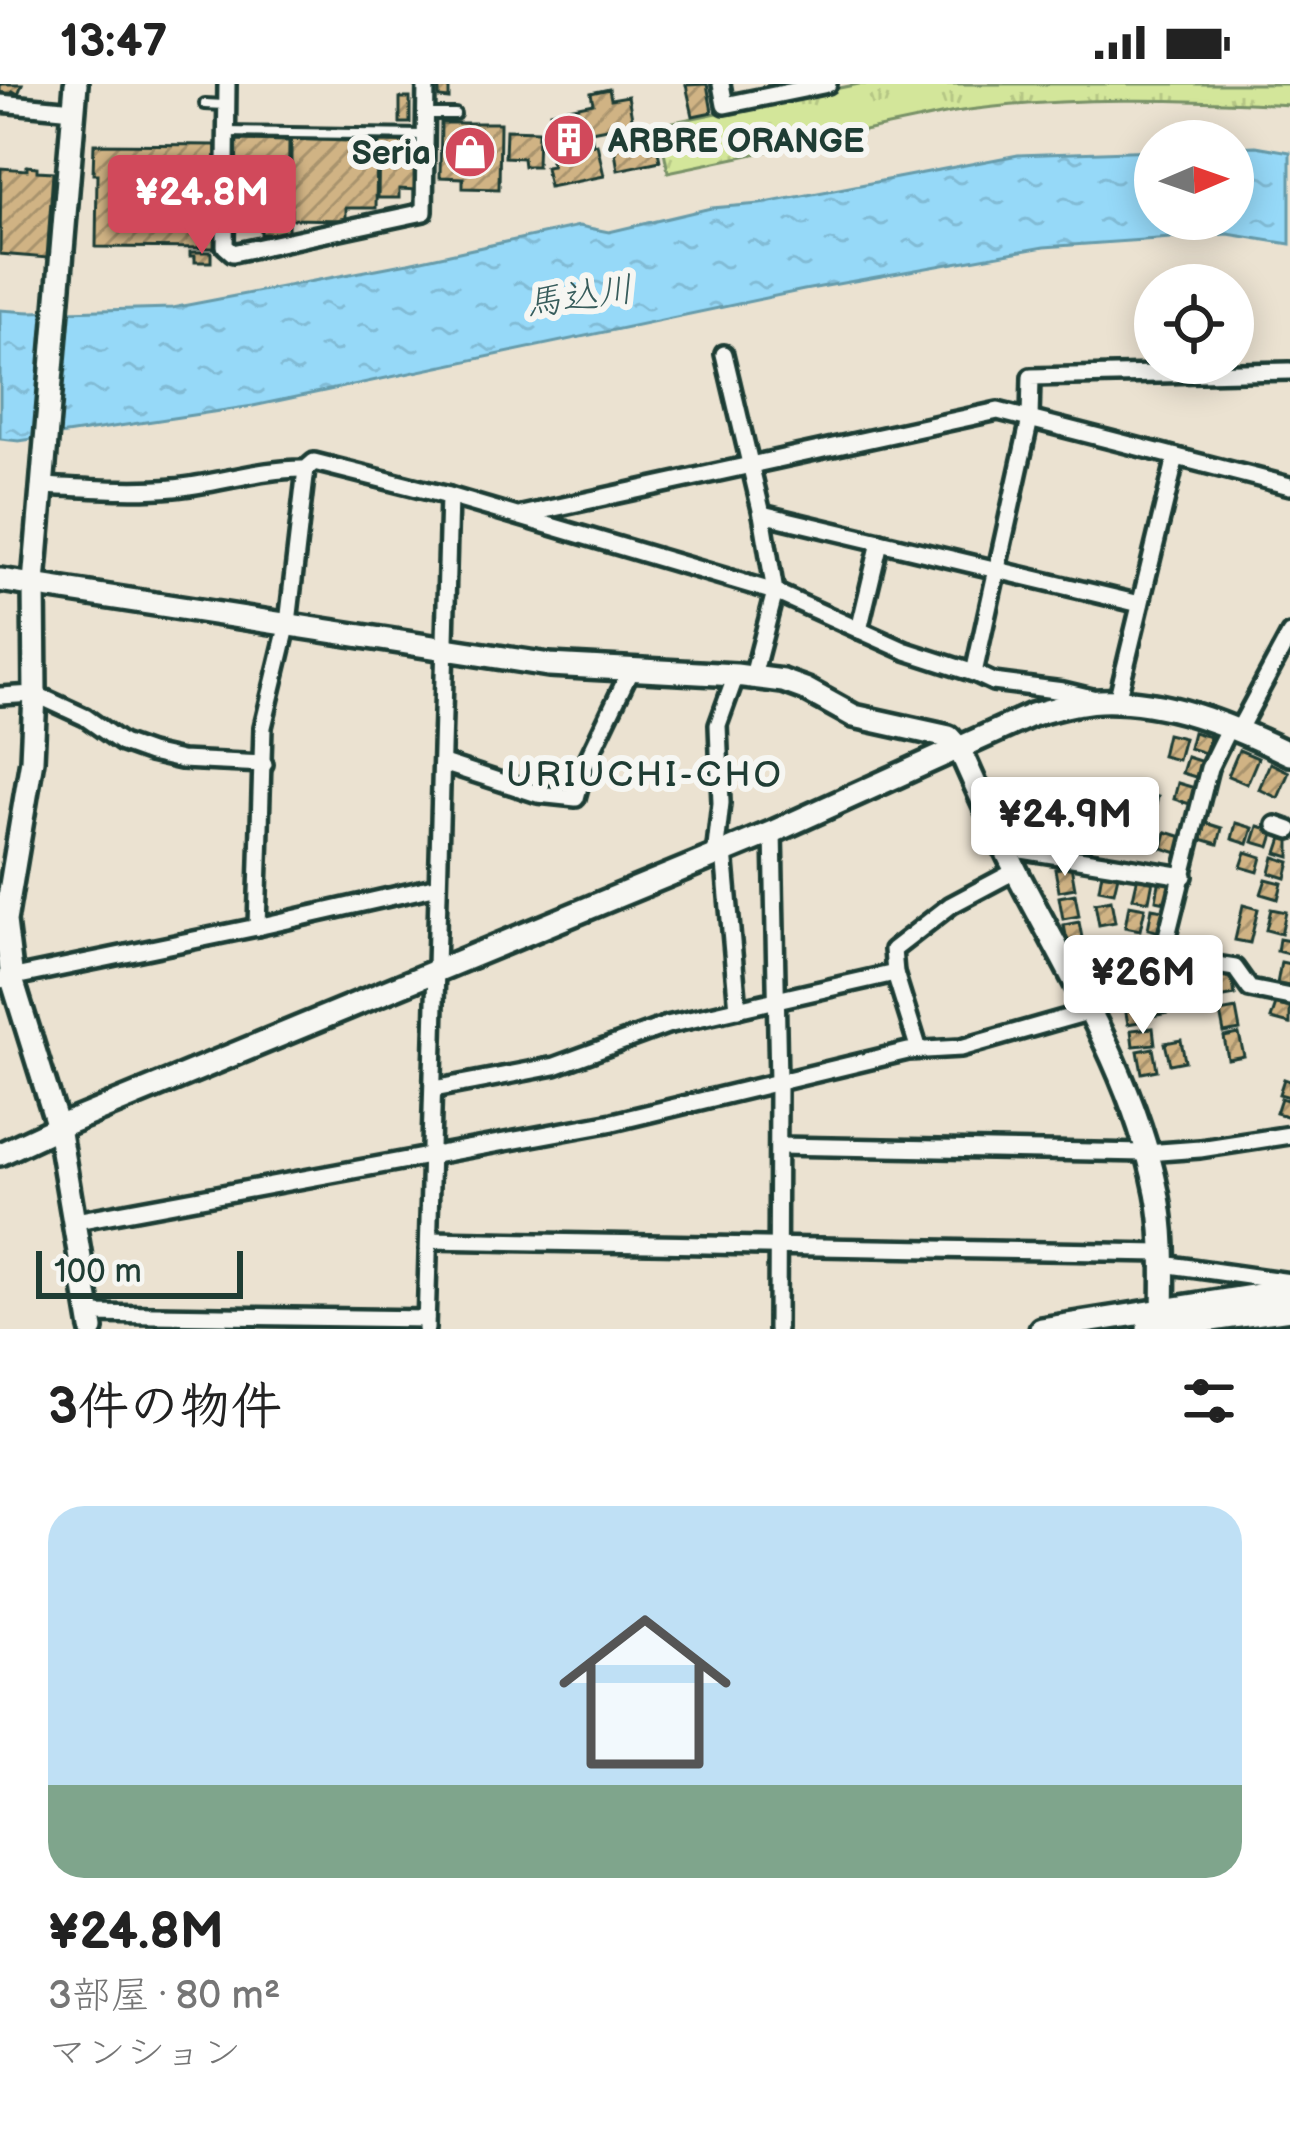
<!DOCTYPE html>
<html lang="ja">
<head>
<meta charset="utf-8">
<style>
	:root { --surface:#fff; --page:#f6f6f6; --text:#222; --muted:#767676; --line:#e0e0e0; --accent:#d1495b }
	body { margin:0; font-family:"Balsamiq Sans","Klee One",sans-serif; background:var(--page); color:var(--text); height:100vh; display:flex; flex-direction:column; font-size:45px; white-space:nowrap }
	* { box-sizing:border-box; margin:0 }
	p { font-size:39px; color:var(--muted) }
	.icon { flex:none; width:66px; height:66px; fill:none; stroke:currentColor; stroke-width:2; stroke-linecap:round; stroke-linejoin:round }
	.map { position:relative; height:1245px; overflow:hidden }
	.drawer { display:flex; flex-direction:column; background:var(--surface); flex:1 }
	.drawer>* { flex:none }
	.needle { width:78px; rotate:88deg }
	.tools { position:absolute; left:1134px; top:36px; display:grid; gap:24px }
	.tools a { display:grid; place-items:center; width:120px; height:120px; border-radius:50%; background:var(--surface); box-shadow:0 6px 30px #0003; font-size:60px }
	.scale { position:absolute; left:36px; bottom:30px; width:207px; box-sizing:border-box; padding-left:12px; border:6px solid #1f3d34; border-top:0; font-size:33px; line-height:42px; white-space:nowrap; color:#1f3d34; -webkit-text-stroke:9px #f6f6f2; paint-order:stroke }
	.price { position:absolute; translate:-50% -102px; padding:0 27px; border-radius:12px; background:#fff; color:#222; font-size:39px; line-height:78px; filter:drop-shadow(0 3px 6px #0008) }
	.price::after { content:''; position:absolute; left:50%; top:72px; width:36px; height:27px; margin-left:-18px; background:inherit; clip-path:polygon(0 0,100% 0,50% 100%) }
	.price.selected { background:var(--accent); color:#fff }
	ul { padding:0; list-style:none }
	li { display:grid; align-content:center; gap:24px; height:636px; padding:0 48px }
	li+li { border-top:3px solid var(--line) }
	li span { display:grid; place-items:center; height:372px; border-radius:36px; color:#555 }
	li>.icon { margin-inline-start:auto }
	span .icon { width:216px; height:216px; fill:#fffc; stroke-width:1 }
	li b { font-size:51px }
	h2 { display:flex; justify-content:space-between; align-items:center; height:144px; padding:0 48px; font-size:51px }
	.status { display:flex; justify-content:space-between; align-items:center; height:84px; padding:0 60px; background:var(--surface); direction:ltr }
	.status svg { height:33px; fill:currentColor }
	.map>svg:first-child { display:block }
	.grass { fill:url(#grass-tufts); stroke:#799267; stroke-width:3 }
	.water { fill:url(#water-ripples); stroke:#669baa; stroke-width:3 }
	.building { fill:url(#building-hatch); stroke:#1f3d34; stroke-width:3 }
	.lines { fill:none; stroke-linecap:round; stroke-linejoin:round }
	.lane-casing { stroke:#1f3d34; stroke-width:16 }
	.street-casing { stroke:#1f3d34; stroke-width:24 }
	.secondary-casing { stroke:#1f3d34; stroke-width:30 }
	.lane { stroke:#f6f6f2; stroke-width:8 }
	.street { stroke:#f6f6f2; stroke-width:15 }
	.secondary { stroke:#f6f6f2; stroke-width:21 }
	.labels { text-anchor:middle; stroke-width:12; stroke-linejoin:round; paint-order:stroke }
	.poi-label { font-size:33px; font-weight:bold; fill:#1f3d34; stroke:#f6f6f2; text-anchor:start }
	.water-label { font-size:36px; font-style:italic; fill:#375c5b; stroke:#f6f6f2 }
	.neighbourhood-label { font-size:36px; letter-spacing:3px; fill:#1f3d34; stroke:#f6f6f2 }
</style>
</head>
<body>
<div class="status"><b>13:47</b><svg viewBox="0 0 49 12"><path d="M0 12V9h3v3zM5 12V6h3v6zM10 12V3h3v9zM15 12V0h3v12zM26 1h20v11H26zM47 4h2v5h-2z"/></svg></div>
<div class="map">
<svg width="1290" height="1245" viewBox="0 0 1290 1245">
	<defs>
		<pattern id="grass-tufts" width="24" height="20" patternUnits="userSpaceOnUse" patternTransform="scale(3)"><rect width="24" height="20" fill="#d3e69a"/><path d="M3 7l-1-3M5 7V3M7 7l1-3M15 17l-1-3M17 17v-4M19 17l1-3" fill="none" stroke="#b5c685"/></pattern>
		<pattern id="water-ripples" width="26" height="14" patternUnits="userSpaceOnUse" patternTransform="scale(3)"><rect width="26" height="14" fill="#96d9f8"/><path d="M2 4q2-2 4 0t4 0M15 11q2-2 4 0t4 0" fill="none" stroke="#81bbd5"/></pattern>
		<pattern id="building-hatch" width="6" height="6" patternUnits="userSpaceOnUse" patternTransform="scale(3)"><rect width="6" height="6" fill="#d0b384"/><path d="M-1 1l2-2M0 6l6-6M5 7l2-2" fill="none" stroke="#a8936d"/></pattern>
	</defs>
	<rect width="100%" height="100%" fill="#ebe2d1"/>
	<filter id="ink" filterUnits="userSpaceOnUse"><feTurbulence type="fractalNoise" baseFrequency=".00833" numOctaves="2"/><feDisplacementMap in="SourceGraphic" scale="24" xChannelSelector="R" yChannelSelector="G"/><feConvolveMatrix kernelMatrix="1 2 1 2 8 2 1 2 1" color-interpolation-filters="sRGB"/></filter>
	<g filter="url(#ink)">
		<path class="grass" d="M859,0H1290V21C1178,15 1066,12 955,28L668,88L659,41Z"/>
		<polygon class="water" points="1256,62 1290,68 1290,160 1228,150 1044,163 804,206 253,322 19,357 0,355 0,226 30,228 172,224 408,179 579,142 609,148 711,124 760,120 1018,71 1155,66 1155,135 1233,135 1233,63"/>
		<g class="building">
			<polygon points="0,0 22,0 18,10 13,7 11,11 0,10"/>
			<polygon points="439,0 449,0 449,15 439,14"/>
			<polygon points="707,0 712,28 693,32 686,1"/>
			<polygon points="609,5 611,15 628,12 633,39 591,47 593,61 597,60 604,92 549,103 545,83 552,82 544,52 555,50 550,28 593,19 591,9"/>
			<rect x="400" y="14" width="10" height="25"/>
			<polygon points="441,39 500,39 499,105 463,104 463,94 440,93"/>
			<polygon points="506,46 538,47 537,82 524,82 523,74 505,73"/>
			<polygon points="655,53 660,77 618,86 614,62"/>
			<polygon points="291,55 377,58 376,124 346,124 346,136 291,135"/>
			<polygon points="235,56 289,57 288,150 261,150 261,138 235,138"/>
			<polygon points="379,58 419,59 418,106 399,105 399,114 378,114"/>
			<polygon points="94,60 216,61 214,164 96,163 97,90 93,90"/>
			<polygon points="27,82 37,83 37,87 53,88 47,174 0,170 1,84 27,86"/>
			<polygon points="190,168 211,168 211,178 195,178 195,172 190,172"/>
			<polygon points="1193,648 1210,653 1205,669 1189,664"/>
			<polygon points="1167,650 1184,654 1178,676 1162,672"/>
			<polygon points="1239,666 1258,674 1247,700 1228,692"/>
			<polygon points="1187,673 1203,678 1199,694 1182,689"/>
			<polygon points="1270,679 1289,688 1278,714 1259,705"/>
			<polygon points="1178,699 1195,704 1190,720 1174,715"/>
			<polygon points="1142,708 1158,713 1154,729 1137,724"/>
			<polygon points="1206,739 1222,744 1218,760 1201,755"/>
			<polygon points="1236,739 1253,744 1248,760 1232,755"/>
			<polygon points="1258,742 1275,747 1270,763 1253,758"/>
			<polygon points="1166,748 1183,753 1178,769 1162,764"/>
			<polygon points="1282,754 1290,756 1290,773 1277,769"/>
			<polygon points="1246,768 1262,773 1258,788 1241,783"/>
			<polygon points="1274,773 1290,778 1286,794 1270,789"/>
			<polygon points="1071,782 1075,804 1059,807 1055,785"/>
			<polygon points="1103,783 1119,787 1114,808 1099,805"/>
			<polygon points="1138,792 1153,796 1149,817 1133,814"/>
			<polygon points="1160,794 1176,797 1171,819 1156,816"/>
			<polygon points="1266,795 1282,799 1278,815 1261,810"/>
			<polygon points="1075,810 1079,832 1063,835 1059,813"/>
			<polygon points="1111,816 1115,838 1099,841 1095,819"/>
			<polygon points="1129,821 1145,824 1140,846 1125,843"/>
			<polygon points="1243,821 1258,825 1250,859 1235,856"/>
			<polygon points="1152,824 1168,827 1164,849 1148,845"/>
			<polygon points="1271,825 1286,828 1281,850 1266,846"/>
			<polygon points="1079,838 1083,859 1068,862 1064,841"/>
			<polygon points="1279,855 1290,857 1290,870 1277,867"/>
			<polygon points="1143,876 1148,897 1132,900 1128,879"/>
			<polygon points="1281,878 1290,880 1290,902 1277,900"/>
			<polygon points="1231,889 1235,911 1219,914 1215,892"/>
			<polygon points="1203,902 1206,924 1191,927 1187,905"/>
			<polygon points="1164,907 1168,929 1152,932 1148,910"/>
			<polygon points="1140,915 1144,937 1128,940 1124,918"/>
			<polygon points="1276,920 1290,924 1290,940 1271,935"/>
			<polygon points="1236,925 1240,946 1224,949 1220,928"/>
			<polygon points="1153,944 1155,960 1133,962 1131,946"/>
			<polygon points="1239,950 1244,972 1228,975 1224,953"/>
			<polygon points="1181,956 1185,977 1170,980 1165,959"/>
			<polygon points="1153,964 1157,986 1142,989 1138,967"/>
			<polygon points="1284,995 1290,997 1290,1013 1279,1010"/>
			<polygon points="1281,1014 1290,1017 1290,1033 1276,1029"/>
		</g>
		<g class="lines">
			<g class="lane-casing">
				<g id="lane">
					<polyline points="205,20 225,21"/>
					<polyline points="427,30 455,30"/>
					<polyline points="228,48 423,51"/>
				</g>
			</g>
			<g class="street-casing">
				<g id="street">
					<polyline points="227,0 225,162 233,169 424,128 426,0"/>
					<polyline points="721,0 725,21 828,0"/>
					<polyline points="0,19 74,26"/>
					<polyline points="724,270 762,430 775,508 753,592"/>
					<path d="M42,402C86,404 130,408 174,404C218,400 262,384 306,385L314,378L449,412L775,508L906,567L974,589L993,598L1063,607L1092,614"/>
					<polyline points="762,430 1140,520"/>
					<polyline points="522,431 998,327 1290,402"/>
					<polyline points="859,546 880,458"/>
					<polyline points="974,589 1030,335 1031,293 1290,287"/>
					<polyline points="0,612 35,610 85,633 122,659 150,669 181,676 264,680"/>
					<polyline points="1117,617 1176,373"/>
					<polyline points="1239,645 1290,550"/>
					<polyline points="443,679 538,710 576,714 585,681 631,585"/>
					<polyline points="1276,741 1290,746"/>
					<polyline points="773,748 778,998 777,1245"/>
					<polyline points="724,768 738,925"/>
					<polyline points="1008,771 1016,765 1184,792"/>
					<polyline points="715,772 721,719 718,641 736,591"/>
					<polyline points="257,843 263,643 288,539 306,385"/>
					<polyline points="1162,872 1209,684 1230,641"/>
					<polyline points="1064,874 1124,866 1235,884 1250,905 1290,913"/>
					<polyline points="0,896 257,843 438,802"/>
					<polyline points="919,966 895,889 893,866 951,821 1015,787"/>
					<polyline points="434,1005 555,982 667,941 895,889"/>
					<polyline points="778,1062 1146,1069 1200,1065 1290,1051"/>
					<polyline points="76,1137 613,1038 908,967 961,964 1091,927"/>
					<polyline points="429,1156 1163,1169"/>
					<polyline points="1163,1180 1290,1198"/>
					<polyline points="90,1230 426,1235"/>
					<polyline points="426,1245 449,412"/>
				</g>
			</g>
			<g class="secondary-casing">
				<g id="secondary">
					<polyline points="76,0 34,499 35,610 32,676 5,837 12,895 58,1043 92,1245"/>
					<path d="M0,496L549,581L736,591L783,597L805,605L854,632L949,653L959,664C978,706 996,748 1017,789C1070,891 1134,993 1157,1108C1166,1153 1163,1199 1163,1245"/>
					<path d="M0,1070L58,1043L773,748L1032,631C1059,623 1088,615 1117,617C1177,619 1236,644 1290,670"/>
					<polyline points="1041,1245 1290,1206"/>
					<polyline points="1148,1245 1290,1225"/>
				</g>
			</g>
			<use href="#lane" class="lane"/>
			<use href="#street" class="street"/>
			<use href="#secondary" class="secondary"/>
		</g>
	</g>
	<defs>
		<g id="building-disc" transform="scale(2.7)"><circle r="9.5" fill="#d1495b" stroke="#f6f6f2"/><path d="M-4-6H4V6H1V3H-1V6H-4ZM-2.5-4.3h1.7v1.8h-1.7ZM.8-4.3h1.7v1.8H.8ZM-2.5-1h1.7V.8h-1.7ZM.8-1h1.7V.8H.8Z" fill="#fff"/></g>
		<g id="shop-disc" transform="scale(2.7)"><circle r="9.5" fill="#d1495b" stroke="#f6f6f2"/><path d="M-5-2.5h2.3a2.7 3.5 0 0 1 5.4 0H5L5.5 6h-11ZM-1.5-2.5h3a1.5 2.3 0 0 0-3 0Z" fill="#fff"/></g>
	</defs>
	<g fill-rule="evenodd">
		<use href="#building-disc" x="569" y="56"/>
		<use href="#shop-disc" x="470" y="68"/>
	</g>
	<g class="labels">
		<g class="poi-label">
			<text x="608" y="68">ARBRE ORANGE</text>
			<text x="431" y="80" text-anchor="end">Seria</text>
		</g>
		<g class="water-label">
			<text transform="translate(579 211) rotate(-8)" y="13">馬込川</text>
		</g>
		<g class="neighbourhood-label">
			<text x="645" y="702">URIUCHI-CHO</text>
		</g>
	</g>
</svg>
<div class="tools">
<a><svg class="needle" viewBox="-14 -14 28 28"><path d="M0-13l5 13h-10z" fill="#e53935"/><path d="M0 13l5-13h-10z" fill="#767676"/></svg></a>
<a><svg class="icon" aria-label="locate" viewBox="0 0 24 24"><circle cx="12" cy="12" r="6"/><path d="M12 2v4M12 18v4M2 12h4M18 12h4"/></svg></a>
</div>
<div class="scale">100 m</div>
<b class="price selected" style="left:202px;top:173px">¥24.8M</b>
<b class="price" style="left:1065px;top:795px">¥24.9M</b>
<b class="price" style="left:1143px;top:953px">¥26M</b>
</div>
<section class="drawer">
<h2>3件の物件<svg class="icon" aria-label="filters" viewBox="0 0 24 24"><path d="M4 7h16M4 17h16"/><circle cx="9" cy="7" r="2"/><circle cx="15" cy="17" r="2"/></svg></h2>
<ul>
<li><span style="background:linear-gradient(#bfe0f5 75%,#7fa58c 0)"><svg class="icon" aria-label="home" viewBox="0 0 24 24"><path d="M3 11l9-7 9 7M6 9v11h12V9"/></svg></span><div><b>¥24.8M</b><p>3部屋 · 80 m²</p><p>マンション</p></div></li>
</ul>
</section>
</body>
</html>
